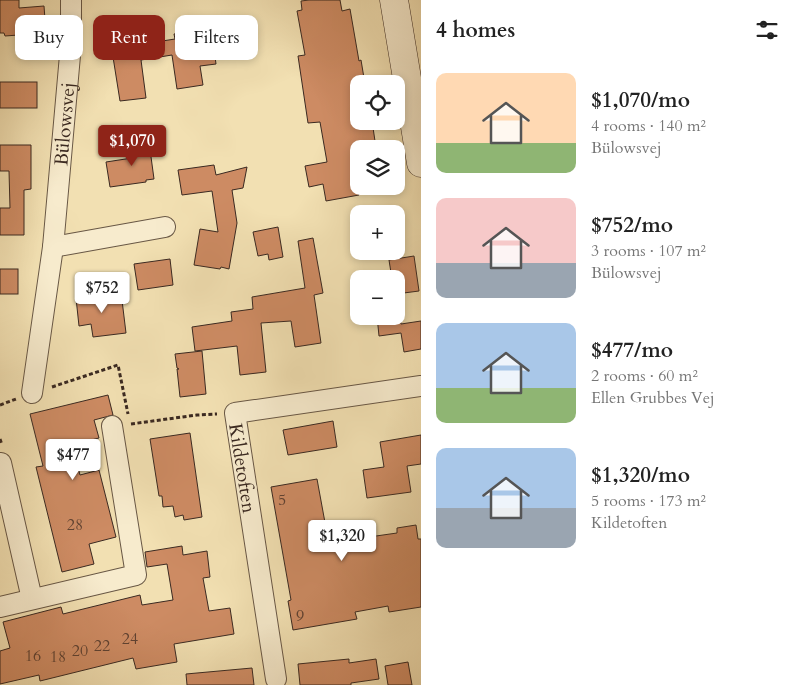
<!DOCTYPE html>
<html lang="en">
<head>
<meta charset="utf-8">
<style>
	:root { --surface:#fff; --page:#f2f2f2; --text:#222; --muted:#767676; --accent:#8f2418 }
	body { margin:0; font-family:Cardo,serif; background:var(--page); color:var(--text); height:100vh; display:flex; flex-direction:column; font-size:19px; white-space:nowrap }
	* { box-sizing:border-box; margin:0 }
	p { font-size:16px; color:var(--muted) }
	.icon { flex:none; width:28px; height:28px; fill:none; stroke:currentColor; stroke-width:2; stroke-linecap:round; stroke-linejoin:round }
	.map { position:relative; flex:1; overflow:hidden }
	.side { display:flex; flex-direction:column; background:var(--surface); width:375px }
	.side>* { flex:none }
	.guide { position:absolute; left:15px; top:15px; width:330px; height:45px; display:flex; gap:10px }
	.buttons { position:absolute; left:350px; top:75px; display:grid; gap:10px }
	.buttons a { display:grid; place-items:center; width:55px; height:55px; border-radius:10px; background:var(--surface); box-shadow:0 2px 8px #0003; font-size:25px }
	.price { position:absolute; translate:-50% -42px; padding:0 11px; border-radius:5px; background:#fff; color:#222; font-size:16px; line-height:32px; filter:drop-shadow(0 1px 2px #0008) }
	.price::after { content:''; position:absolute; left:50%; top:30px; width:15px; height:11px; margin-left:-8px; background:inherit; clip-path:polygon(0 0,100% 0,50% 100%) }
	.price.current { background:var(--accent); color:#fff }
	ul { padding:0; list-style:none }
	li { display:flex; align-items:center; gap:15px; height:125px; padding:0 15px }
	li span { display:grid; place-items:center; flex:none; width:140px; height:100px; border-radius:10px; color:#555 }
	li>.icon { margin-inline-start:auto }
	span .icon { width:60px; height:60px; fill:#fffc; stroke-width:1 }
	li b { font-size:21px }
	h2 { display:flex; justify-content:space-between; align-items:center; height:60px; padding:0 15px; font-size:21px }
	.chip { padding:0 18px; border-radius:10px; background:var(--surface); box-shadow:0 2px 8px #0003; font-size:18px; line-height:45px }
	.chip.current { background:var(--accent); color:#fff }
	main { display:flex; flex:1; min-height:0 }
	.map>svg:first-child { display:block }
	.building { fill:#cd8b63; stroke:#3a2921 }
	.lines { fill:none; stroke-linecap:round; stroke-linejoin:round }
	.street-casing { stroke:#685745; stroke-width:22 }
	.secondary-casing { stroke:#3a2921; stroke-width:29 }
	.path { stroke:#3a2921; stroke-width:3; stroke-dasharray:4 2.5; stroke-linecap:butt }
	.street { stroke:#f7ebcd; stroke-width:20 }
	.secondary { stroke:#f7ebcd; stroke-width:28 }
	.labels { text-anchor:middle; stroke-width:4; stroke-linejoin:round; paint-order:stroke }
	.number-label { font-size:16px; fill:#5f4232 }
	.street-label { font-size:19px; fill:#3a2921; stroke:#f7ebcd }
</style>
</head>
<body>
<main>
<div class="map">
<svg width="421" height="685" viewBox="0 0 421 685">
	<rect width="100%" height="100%" fill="#f2e0b2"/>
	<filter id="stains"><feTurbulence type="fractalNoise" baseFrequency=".004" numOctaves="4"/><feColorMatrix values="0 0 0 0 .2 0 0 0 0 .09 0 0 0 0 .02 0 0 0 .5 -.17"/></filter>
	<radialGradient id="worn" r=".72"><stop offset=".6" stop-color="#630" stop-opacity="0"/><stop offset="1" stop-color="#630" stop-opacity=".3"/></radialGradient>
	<g class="building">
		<polygon points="0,0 19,0 19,8 44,6 46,33 5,36 4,33 0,33"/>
		<polygon points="309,0 340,0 342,11 350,9 359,61 361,60 365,84 359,84 359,121 372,121 375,141 359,144 359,195 326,201 323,184 309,187 305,166 327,162 320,122 308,123 298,56 305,55 297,11 302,10 301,1"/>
		<polygon points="210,18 216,64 200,66 203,85 177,89 172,55 141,60 146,98 120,101 113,57 131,54 130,46 175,39 174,34 193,31 191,21"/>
		<rect x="0" y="82" width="37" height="26"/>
		<polygon points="149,142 154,179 146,180 146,182 110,187 106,162 132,158 130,144"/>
		<polygon points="0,145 31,145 31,189 24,190 24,235 0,235 0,208 10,208 9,171 0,171"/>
		<polygon points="214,165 216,175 247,167 243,188 232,190 237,223 229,269 221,267 220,269 194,265 200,229 218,232 212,191 182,195 178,170"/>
		<polygon points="278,227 283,257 269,260 268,254 258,256 253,232"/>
		<polygon points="313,238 323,293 314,295 321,343 295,347 291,321 261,323 266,372 240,375 237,346 195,351 192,327 232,321 231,312 253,309 252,297 305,288 298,241"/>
		<polygon points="414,256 419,291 396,294 396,279 392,279 389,260"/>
		<polygon points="170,259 173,285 138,290 134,264"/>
		<rect x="0" y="269" width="18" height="25"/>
		<polygon points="121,292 126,333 93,337 91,324 79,326 76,298"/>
		<polygon points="377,316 400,316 401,324 421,321 421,349 404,352 401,333 379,336"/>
		<polygon points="202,351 206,394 180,397 177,369 179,369 177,368 175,354"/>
		<polygon points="108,395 113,415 94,420 99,438 72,445 80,475 99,470 116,537 89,544 94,564 62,572 36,467 43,466 30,414"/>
		<polygon points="333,421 337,447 288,455 283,430"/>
		<polygon points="190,433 202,517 184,520 183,515 175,517 173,506 163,507 162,496 159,496 150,439"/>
		<polygon points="421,435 421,464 407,466 411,492 367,498 363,470 384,467 380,442"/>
		<polygon points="317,479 326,528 360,523 362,538 397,533 397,528 416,525 418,539 421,539 421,607 389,612 388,606 355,612 357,619 293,630 288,601 291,600 271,487"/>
		<polygon points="182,546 183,555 207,551 210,577 203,578 209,611 230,608 234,634 174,644 177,662 136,669 133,658 40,681 39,675 0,684 0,651 10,648 3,622 61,607 63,614 140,595 142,605 173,600 167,564 147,567 145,552"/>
		<polygon points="349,659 349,663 376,659 379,679 351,683 351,685 300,685 298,664"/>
		<polygon points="408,662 412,685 388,685 385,666"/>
		<polygon points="252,668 254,685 187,685 186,674"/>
	</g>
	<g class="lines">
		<g class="street-casing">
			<g id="street">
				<polyline points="53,247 165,227"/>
				<path id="s1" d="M32,393L53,247L71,44V0"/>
				<polyline points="1,463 32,599"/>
				<polyline points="0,607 136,575 112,426"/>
				<polyline points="276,679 235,413 421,386"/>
			</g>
		</g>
		<g class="secondary-casing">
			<polyline id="secondary" points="394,0 421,163"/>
		</g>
		<g class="path">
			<polyline points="52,387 118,365 128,414"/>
			<polyline points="0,405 16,399"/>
			<polyline points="131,424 197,415 217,414"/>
			<polyline points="0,439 2,445"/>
		</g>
		<use href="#street" class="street"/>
		<use href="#secondary" class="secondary"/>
	</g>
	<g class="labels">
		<g class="number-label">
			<text x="282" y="505">5</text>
			<text x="75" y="530">28</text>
			<text x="300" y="621">9</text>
			<text x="130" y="644">24</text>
			<text x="102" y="651">22</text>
			<text x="80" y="656">20</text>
			<text x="33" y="661">16</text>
			<text x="58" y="662">18</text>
		</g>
		<g class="street-label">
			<text dy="7" stroke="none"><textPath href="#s1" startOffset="271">Bülowsvej</textPath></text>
			<text transform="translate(243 468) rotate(81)" y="7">Kildetoften</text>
		</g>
	</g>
	<rect width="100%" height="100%" filter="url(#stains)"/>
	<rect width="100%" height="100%" fill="url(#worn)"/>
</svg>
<div class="buttons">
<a><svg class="icon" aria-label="locate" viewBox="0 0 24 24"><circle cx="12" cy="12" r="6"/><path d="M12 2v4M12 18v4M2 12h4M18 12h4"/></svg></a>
<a><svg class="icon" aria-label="layers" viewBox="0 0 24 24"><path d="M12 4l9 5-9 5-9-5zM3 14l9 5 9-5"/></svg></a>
<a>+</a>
<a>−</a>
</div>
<b class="price current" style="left:132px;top:167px">$1,070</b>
<b class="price" style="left:102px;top:314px">$752</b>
<b class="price" style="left:73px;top:481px">$477</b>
<b class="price" style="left:342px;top:562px">$1,320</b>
<div class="guide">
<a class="chip">Buy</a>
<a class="chip current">Rent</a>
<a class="chip">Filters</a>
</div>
</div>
<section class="side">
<h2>4 homes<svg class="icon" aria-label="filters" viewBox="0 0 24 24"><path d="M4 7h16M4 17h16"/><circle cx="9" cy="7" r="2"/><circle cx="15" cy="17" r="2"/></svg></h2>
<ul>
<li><span style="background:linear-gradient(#ffd9b3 70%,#8fb573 0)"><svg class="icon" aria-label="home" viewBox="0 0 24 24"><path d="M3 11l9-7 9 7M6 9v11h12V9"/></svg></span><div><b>$1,070/mo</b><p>4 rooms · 140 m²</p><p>Bülowsvej</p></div></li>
<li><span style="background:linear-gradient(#f6c9c9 65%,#9aa5b1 0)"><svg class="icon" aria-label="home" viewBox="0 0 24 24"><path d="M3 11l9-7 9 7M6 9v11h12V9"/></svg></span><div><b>$752/mo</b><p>3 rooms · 107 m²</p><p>Bülowsvej</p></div></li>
<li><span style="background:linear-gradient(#a9c7e8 65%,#8fb573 0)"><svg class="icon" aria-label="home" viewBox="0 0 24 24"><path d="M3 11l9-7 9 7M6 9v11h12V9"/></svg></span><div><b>$477/mo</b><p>2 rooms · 60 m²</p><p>Ellen Grubbes Vej</p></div></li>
<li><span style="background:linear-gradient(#a9c7e8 60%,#9aa5b1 0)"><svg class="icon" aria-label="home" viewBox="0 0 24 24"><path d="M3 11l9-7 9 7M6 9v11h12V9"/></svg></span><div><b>$1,320/mo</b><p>5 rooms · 173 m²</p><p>Kildetoften</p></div></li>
</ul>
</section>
</main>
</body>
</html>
